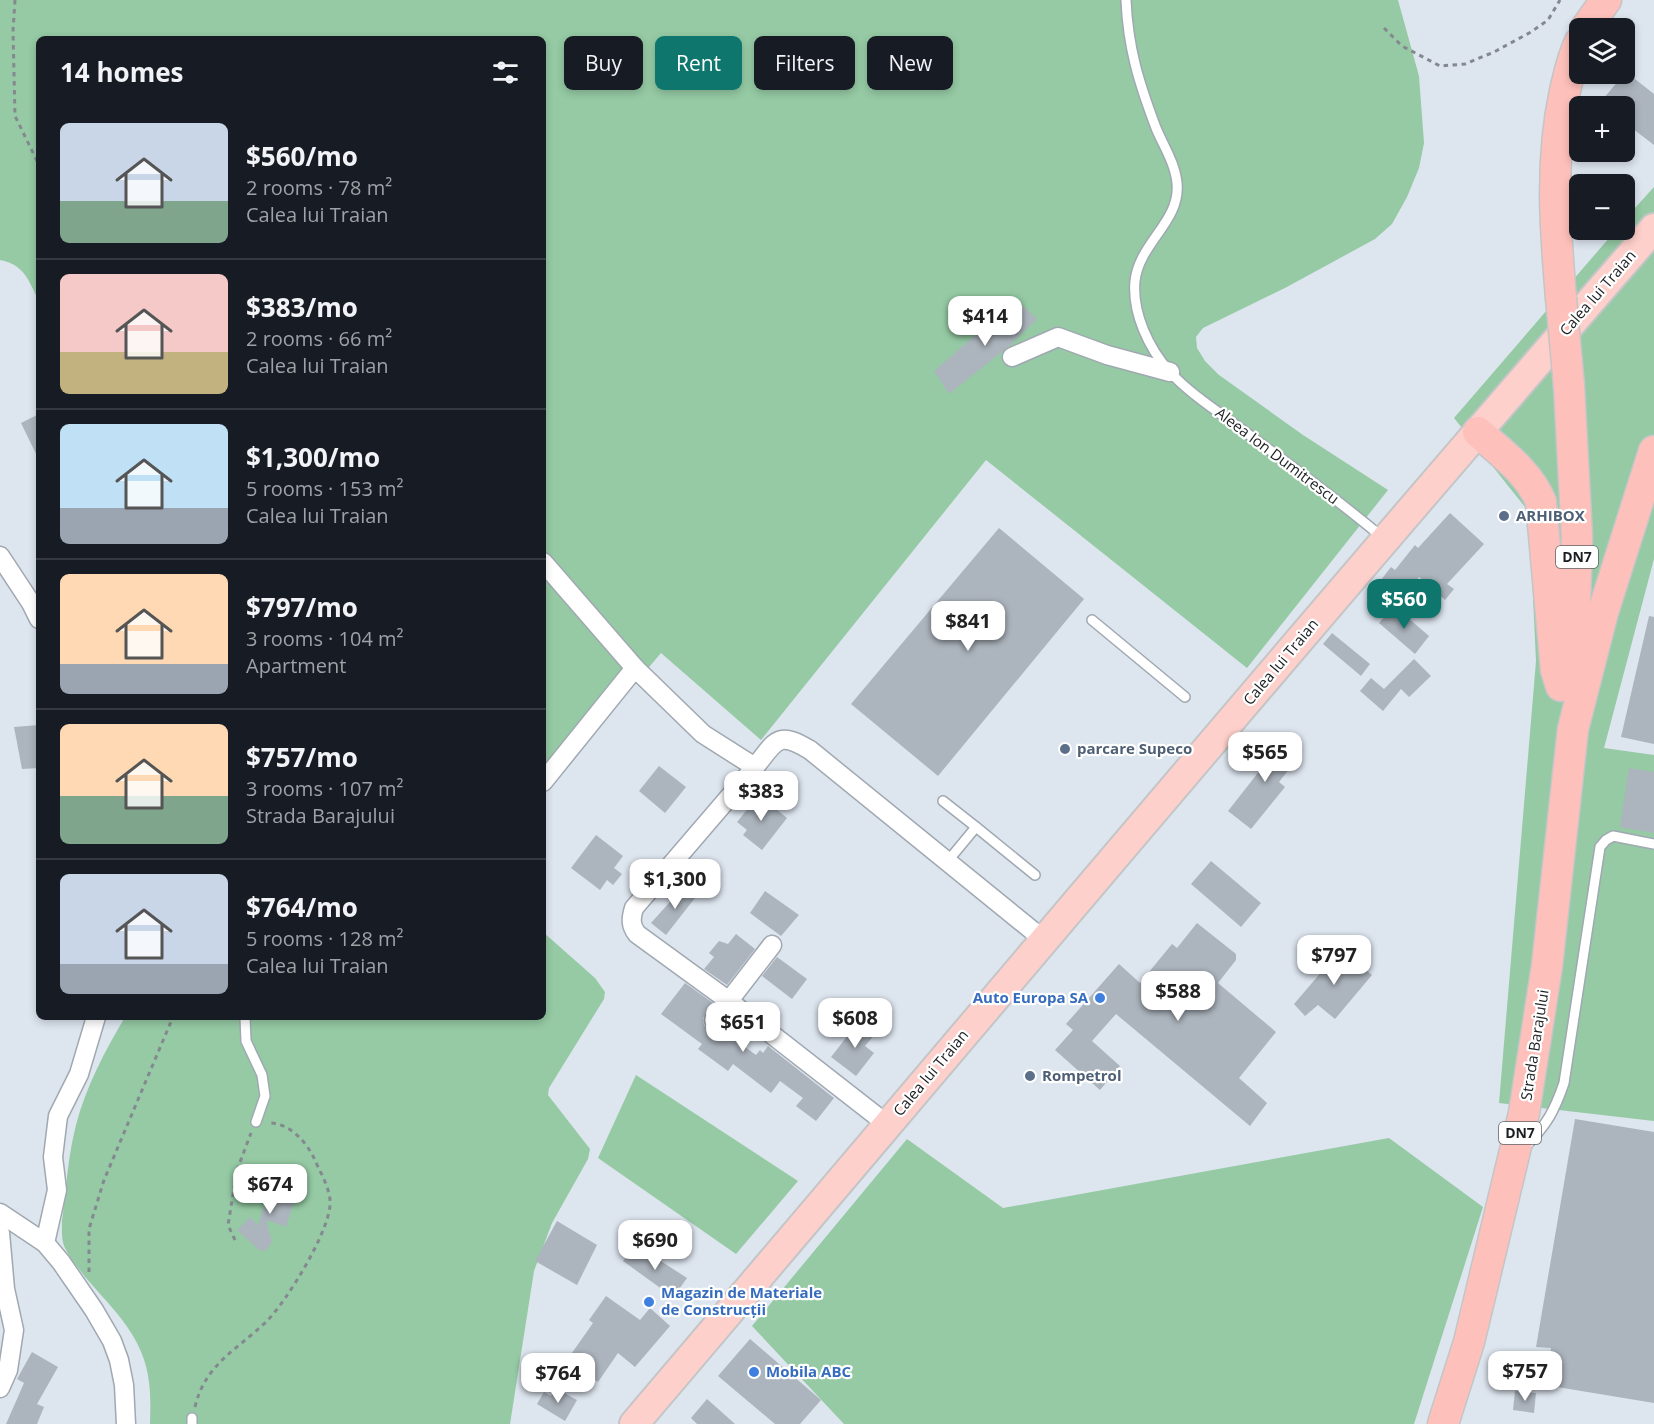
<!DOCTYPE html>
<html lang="en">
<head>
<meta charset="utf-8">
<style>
	:root { --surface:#171b24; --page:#242831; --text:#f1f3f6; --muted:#9ea1a6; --line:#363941; --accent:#0f766e }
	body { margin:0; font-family:"Open Sans",sans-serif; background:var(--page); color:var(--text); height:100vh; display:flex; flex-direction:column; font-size:22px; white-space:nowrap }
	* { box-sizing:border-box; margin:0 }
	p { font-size:20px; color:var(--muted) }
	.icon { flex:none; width:33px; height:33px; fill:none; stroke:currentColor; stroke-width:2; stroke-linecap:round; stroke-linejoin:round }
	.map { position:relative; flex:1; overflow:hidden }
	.sheet { position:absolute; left:36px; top:36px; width:510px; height:984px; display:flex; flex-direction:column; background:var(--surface); border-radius:9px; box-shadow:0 3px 9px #0003 }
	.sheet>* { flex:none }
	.guide { position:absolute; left:564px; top:36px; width:570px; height:54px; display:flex; gap:12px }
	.buttons { position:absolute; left:1569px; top:18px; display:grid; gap:12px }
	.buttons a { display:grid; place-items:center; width:66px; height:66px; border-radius:9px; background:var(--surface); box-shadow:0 3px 9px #0003; font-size:30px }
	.price { position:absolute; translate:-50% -51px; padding:0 14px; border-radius:12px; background:#fff; color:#222; font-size:20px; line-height:39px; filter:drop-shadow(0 2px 3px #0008) }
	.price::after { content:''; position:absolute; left:50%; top:36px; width:18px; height:14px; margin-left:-9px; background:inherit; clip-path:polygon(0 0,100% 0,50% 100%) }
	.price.current { background:var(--accent); color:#fff }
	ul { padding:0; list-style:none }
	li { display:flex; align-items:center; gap:18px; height:150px; padding:0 24px }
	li+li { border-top:2px solid var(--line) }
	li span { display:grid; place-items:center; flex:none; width:168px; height:120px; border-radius:9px; color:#555 }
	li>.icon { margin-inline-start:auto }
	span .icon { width:72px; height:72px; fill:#fffc; stroke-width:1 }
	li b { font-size:26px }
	h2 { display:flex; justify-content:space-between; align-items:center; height:72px; padding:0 24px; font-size:26px }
	.chip { padding:0 21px; border-radius:9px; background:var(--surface); box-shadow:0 3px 9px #0003; font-size:21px; line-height:54px }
	.chip.current { background:var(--accent); color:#fff }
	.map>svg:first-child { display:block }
	.green { fill:#95caa4 }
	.building { fill:#acb4bd }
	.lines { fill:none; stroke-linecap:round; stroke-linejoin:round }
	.service-casing { stroke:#a0a8b1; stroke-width:12 }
	.minor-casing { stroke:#a0a8b1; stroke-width:21 }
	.primary-casing { stroke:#c4c5c6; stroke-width:32 }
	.trunk-casing { stroke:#c4c5c6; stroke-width:33 }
	.path { stroke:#848990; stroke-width:3; stroke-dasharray:4.5 4.5; stroke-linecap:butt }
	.service { stroke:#fff; stroke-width:9 }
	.minor { stroke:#fff; stroke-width:18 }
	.primary { stroke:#fed0cb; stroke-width:28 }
	.trunk { stroke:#fec0ba; stroke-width:30 }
	.trunk-bridge-casing { stroke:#c4c5c6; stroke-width:33; stroke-linecap:butt }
	.trunk-bridge { stroke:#fec0ba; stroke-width:30 }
	.service-dot { fill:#5c6f8a; stroke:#fff; stroke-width:2 }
	.shop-dot { fill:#3f7fe0; stroke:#fff; stroke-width:2 }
	.labels { text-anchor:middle; stroke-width:4.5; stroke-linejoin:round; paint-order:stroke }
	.shield { fill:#fff; stroke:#606264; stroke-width:1.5 }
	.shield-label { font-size:14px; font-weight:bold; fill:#1c1f22 }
	.street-label { font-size:15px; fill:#1c1f22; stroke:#fff }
	.service-label { font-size:15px; font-weight:bold; fill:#4e5e75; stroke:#fff; text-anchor:start }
	.shop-label { font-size:15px; font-weight:bold; fill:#366cbe; stroke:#fff; text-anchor:start }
</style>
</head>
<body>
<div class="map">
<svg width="1654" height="1424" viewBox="0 0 1654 1424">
	<rect width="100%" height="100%" fill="#dde5ef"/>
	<g class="green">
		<path d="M0,0H1398L1419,76L1424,143L1419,168L1407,197L1392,224L1375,239L1285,288L1203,328L1196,337L1197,348L1205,361L1219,375L1303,435L1388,490L1247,668L986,460L761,740L661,653L543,792V39H39V301C28,280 25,265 0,260Z"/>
		<polygon points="1654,187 1654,559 1604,748 1654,755 1654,1121 1499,1103 1536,661 1529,512 1454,418 1616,230 1624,230 1625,219"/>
		<path d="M543,932L595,978L605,992L604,999L549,1088L548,1095L590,1149L588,1159L552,1223L534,1271L510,1424H150C151,1395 151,1370 137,1343C125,1319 104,1299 86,1278C79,1269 70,1259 65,1248C61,1240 62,1230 62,1221C66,1189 68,1156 76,1125C86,1086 105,1051 125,1017H543Z"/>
		<polygon points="636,1075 798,1181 736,1254 598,1158"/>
		<polygon points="1389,1138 1483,1207 1414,1424 844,1424 752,1326 907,1139 1003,1208"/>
	</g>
	<g class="building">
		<polygon points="1626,72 1654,94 1654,145 1624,122 1624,106 1597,106"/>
		<polygon points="1017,300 1037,319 1009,346 949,394 934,371 979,332 980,334"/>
		<polygon points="39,414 39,460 21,423"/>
		<polygon points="1450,513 1484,544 1447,584 1454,589 1445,600 1419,577 1398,607 1374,589 1391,567 1395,570 1415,545 1418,548"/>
		<polygon points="999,528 1084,599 938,776 851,704"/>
		<polygon points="1394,606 1429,636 1415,654 1379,623"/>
		<polygon points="1649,616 1654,617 1654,744 1621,737"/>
		<polygon points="1332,633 1370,664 1361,676 1323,644"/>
		<polygon points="1414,659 1431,676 1409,697 1401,689 1383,711 1360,691 1371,678 1384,689"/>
		<polygon points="39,725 39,768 22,769 14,727"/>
		<polygon points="1280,738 1301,754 1279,782 1285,787 1251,829 1228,811 1261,769 1252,762 1264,748 1269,752"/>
		<polygon points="659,766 686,787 665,813 639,791"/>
		<polygon points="1629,768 1654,772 1654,833 1620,827"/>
		<polygon points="759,795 787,818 762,850 743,835 747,830 737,822"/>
		<polygon points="596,835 623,856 614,868 622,874 613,885 607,880 600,890 571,868"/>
		<polygon points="1211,861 1261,903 1241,927 1191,884"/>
		<polygon points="686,884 698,894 666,935 651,923"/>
		<polygon points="765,891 799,915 781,936 750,913"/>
		<polygon points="1197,923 1236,954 1236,960 1218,983 1276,1032 1239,1078 1267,1103 1250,1126 1116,1014 1092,1041 1120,1066 1100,1090 1055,1050 1073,1030 1066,1024 1119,964 1140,983 1172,944 1177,948"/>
		<polygon points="736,934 755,949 727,985 704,969 714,957 709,953 719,941 728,944"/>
		<polygon points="1341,949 1372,975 1335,1019 1318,1005 1305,1016 1294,1004"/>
		<polygon points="777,957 807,979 792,999 762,976"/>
		<polygon points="685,983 713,1003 703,1018 704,1025 708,1029 713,1031 720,1029 756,1055 760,1050 763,1053 768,1046 834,1098 816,1121 796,1106 803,1098 780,1081 771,1093 733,1064 728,1071 698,1049 702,1044 661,1014"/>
		<polygon points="860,1020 876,1033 865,1046 874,1053 856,1076 831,1057"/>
		<polygon points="1575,1119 1654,1132 1654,1403 1545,1385 1551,1348 1536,1347"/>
		<polygon points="272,1180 298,1188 286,1227 266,1220 272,1242 267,1249 262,1251 259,1250 237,1230 250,1217 258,1225"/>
		<polygon points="557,1221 597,1245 577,1285 535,1261"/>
		<polygon points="636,1245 687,1278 675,1295 670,1295 623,1261"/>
		<polygon points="606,1296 640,1320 650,1308 670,1326 635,1367 618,1353 598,1382 567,1360 593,1323 589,1320"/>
		<polygon points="750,1339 821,1400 800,1424 775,1424 718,1376"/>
		<polygon points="32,1352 58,1367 37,1404 44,1407 37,1424 6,1424 24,1383 17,1379"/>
		<polygon points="555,1388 577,1400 565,1421 537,1404 544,1392 551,1396"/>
		<polygon points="1515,1391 1536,1393 1534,1413 1513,1410"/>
		<polygon points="707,1399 735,1424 697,1424 691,1418"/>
	</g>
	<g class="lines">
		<g class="service-casing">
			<g id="service">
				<path d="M1126,0C1128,48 1139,83 1156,128C1163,145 1175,163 1177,183C1181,221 1139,243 1135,281C1132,313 1149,349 1170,372C1193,397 1225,416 1252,437C1296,469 1340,502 1382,537"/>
				<polyline points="1092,620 1185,697"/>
				<polyline points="943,801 976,827 947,862"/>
				<polyline points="976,827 1035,875"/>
				<polyline points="245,1017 246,1041 262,1075 265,1096 256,1122"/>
				<path d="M1526,1146C1547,1124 1554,1112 1564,1083L1600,847L1606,840L1613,836L1654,844"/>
				<polyline points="192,1424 192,1418"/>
			</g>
		</g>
		<g class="minor-casing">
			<g id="minor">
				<polyline points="1012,357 1058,337 1107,355 1170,372"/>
				<polyline points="0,556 31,603 39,619"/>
				<path d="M543,562L635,668L703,734L755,767L634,908C631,918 630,925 637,934L729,1001L888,1125"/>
				<path d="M755,767C776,741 777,730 810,750L1044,940"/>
				<polyline points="543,782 635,668"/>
				<polyline points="714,1020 772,945"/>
				<polyline points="0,1213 45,1243 61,1262 94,1310 112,1341 119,1360 124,1385 126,1424"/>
				<polyline points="0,1233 5,1289 14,1330 8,1370 0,1388"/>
				<polyline points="45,1243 57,1190 53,1157 58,1116 79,1074 96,1017"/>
			</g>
		</g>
		<g class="primary-casing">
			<path id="primary" d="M634,1424C973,1025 1310,624 1654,228"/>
		</g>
		<g class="trunk-casing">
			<g id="trunk">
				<polyline points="1586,28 1606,0"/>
				<path d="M1561,298C1555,228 1550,160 1565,91C1569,74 1572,58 1580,42"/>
				<polyline points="1569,386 1577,536 1573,675"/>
				<path d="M1478,432C1501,453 1529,472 1541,502L1556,670L1561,686"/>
				<polyline points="1443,1424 1469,1342 1524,1113 1547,966 1573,729 1603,612 1654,451"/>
			</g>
		</g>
		<g class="path">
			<polyline points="15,0 13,31 15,116 39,165"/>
			<polyline points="1384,28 1402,46 1440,66 1465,64 1494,52 1531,32 1548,20 1560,0"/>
			<polyline points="235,1240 228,1225 237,1170 251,1133"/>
			<polyline points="89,1272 89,1229 104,1180 173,1017"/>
			<path d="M195,1407C205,1364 237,1350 267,1321C286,1302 333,1227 330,1200C329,1186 319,1170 314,1158C305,1140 289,1123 269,1123"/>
		</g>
		<use href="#service" class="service"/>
		<use href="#minor" class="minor"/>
		<use href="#primary" class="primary"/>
		<use href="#trunk" class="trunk"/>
		<g class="trunk-bridge-casing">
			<polyline id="trunk-bridge" points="1561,298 1569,386"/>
		</g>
		<use href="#trunk-bridge" class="trunk-bridge"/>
	</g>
	<g class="service-dot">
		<circle cx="1504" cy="516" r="6"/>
		<circle cx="1065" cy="749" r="6"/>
		<circle cx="1030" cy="1076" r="6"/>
	</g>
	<g class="shop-dot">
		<circle cx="1100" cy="998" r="6"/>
		<circle cx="649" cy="1302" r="6"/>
		<circle cx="754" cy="1372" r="6"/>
	</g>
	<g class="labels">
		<g class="shield">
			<rect x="1556" y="546" width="42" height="22" rx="4.5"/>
			<rect x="1499" y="1122" width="42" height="22" rx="4.5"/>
		</g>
		<g class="shield-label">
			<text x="1577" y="562">DN7</text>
			<text x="1520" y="1138">DN7</text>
		</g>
		<g class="street-label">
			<text transform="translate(1598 293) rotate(-49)" y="5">Calea lui Traian</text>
			<text transform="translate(1277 456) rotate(37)" y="5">Aleea Ion Dumitrescu</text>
			<text transform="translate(1281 662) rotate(-50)" y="5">Calea lui Traian</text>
			<text transform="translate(1535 1045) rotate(-81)" y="5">Strada Barajului</text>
			<text transform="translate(931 1073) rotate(-50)" y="5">Calea lui Traian</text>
		</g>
		<g class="service-label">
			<text x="1516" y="521">ARHIBOX</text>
			<text x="1077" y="754">parcare Supeco</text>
			<text x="1042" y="1081">Rompetrol</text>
		</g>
		<g class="shop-label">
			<text x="1088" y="1003" text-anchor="end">Auto Europa SA</text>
			<text x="661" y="1298">Magazin de Materiale<tspan x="661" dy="17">de Construcții</tspan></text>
			<text x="766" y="1377">Mobila ABC</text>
		</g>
	</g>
</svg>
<div class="buttons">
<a><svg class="icon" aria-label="layers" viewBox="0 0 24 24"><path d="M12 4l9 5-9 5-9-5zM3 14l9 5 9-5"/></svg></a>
<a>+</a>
<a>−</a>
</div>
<b class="price" style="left:985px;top:347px">$414</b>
<b class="price current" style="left:1404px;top:630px">$560</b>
<b class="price" style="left:968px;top:652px">$841</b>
<b class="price" style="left:1265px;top:783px">$565</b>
<b class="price" style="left:761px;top:822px">$383</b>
<b class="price" style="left:675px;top:910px">$1,300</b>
<b class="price" style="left:1334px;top:986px">$797</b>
<b class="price" style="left:1178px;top:1022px">$588</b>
<b class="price" style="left:855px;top:1049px">$608</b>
<b class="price" style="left:743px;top:1053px">$651</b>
<b class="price" style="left:270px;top:1215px">$674</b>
<b class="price" style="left:655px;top:1271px">$690</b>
<b class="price" style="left:1525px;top:1402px">$757</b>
<b class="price" style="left:558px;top:1404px">$764</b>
<div class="guide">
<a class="chip">Buy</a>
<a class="chip current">Rent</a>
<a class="chip">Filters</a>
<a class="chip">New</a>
</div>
<section class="sheet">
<h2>14 homes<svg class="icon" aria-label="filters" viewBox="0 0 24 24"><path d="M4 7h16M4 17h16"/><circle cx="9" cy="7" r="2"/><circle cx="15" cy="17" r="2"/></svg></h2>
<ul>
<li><span style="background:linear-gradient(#c9d6e8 65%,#7fa58c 0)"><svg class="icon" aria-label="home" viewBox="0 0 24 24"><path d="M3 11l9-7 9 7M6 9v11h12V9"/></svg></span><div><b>$560/mo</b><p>2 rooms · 78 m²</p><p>Calea lui Traian</p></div></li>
<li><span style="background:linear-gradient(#f6c9c9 65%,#c2b280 0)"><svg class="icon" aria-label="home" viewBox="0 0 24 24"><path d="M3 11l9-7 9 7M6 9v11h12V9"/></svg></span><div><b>$383/mo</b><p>2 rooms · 66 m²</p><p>Calea lui Traian</p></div></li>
<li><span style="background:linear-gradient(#bfe0f5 70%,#9aa5b1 0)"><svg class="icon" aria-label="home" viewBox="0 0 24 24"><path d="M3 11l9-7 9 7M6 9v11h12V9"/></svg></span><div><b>$1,300/mo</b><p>5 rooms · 153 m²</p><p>Calea lui Traian</p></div></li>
<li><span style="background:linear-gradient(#ffd9b3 75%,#9aa5b1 0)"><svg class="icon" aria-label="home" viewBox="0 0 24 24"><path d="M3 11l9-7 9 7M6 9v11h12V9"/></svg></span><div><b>$797/mo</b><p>3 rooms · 104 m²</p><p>Apartment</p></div></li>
<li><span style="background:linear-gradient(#ffd9b3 60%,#7fa58c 0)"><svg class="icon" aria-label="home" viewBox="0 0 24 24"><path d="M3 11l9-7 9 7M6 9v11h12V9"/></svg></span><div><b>$757/mo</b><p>3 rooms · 107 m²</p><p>Strada Barajului</p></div></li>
<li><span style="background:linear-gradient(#c9d6e8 75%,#9aa5b1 0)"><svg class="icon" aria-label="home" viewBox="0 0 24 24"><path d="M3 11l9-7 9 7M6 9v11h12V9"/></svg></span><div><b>$764/mo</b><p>5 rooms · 128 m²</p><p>Calea lui Traian</p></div></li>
</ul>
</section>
</div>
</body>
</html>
